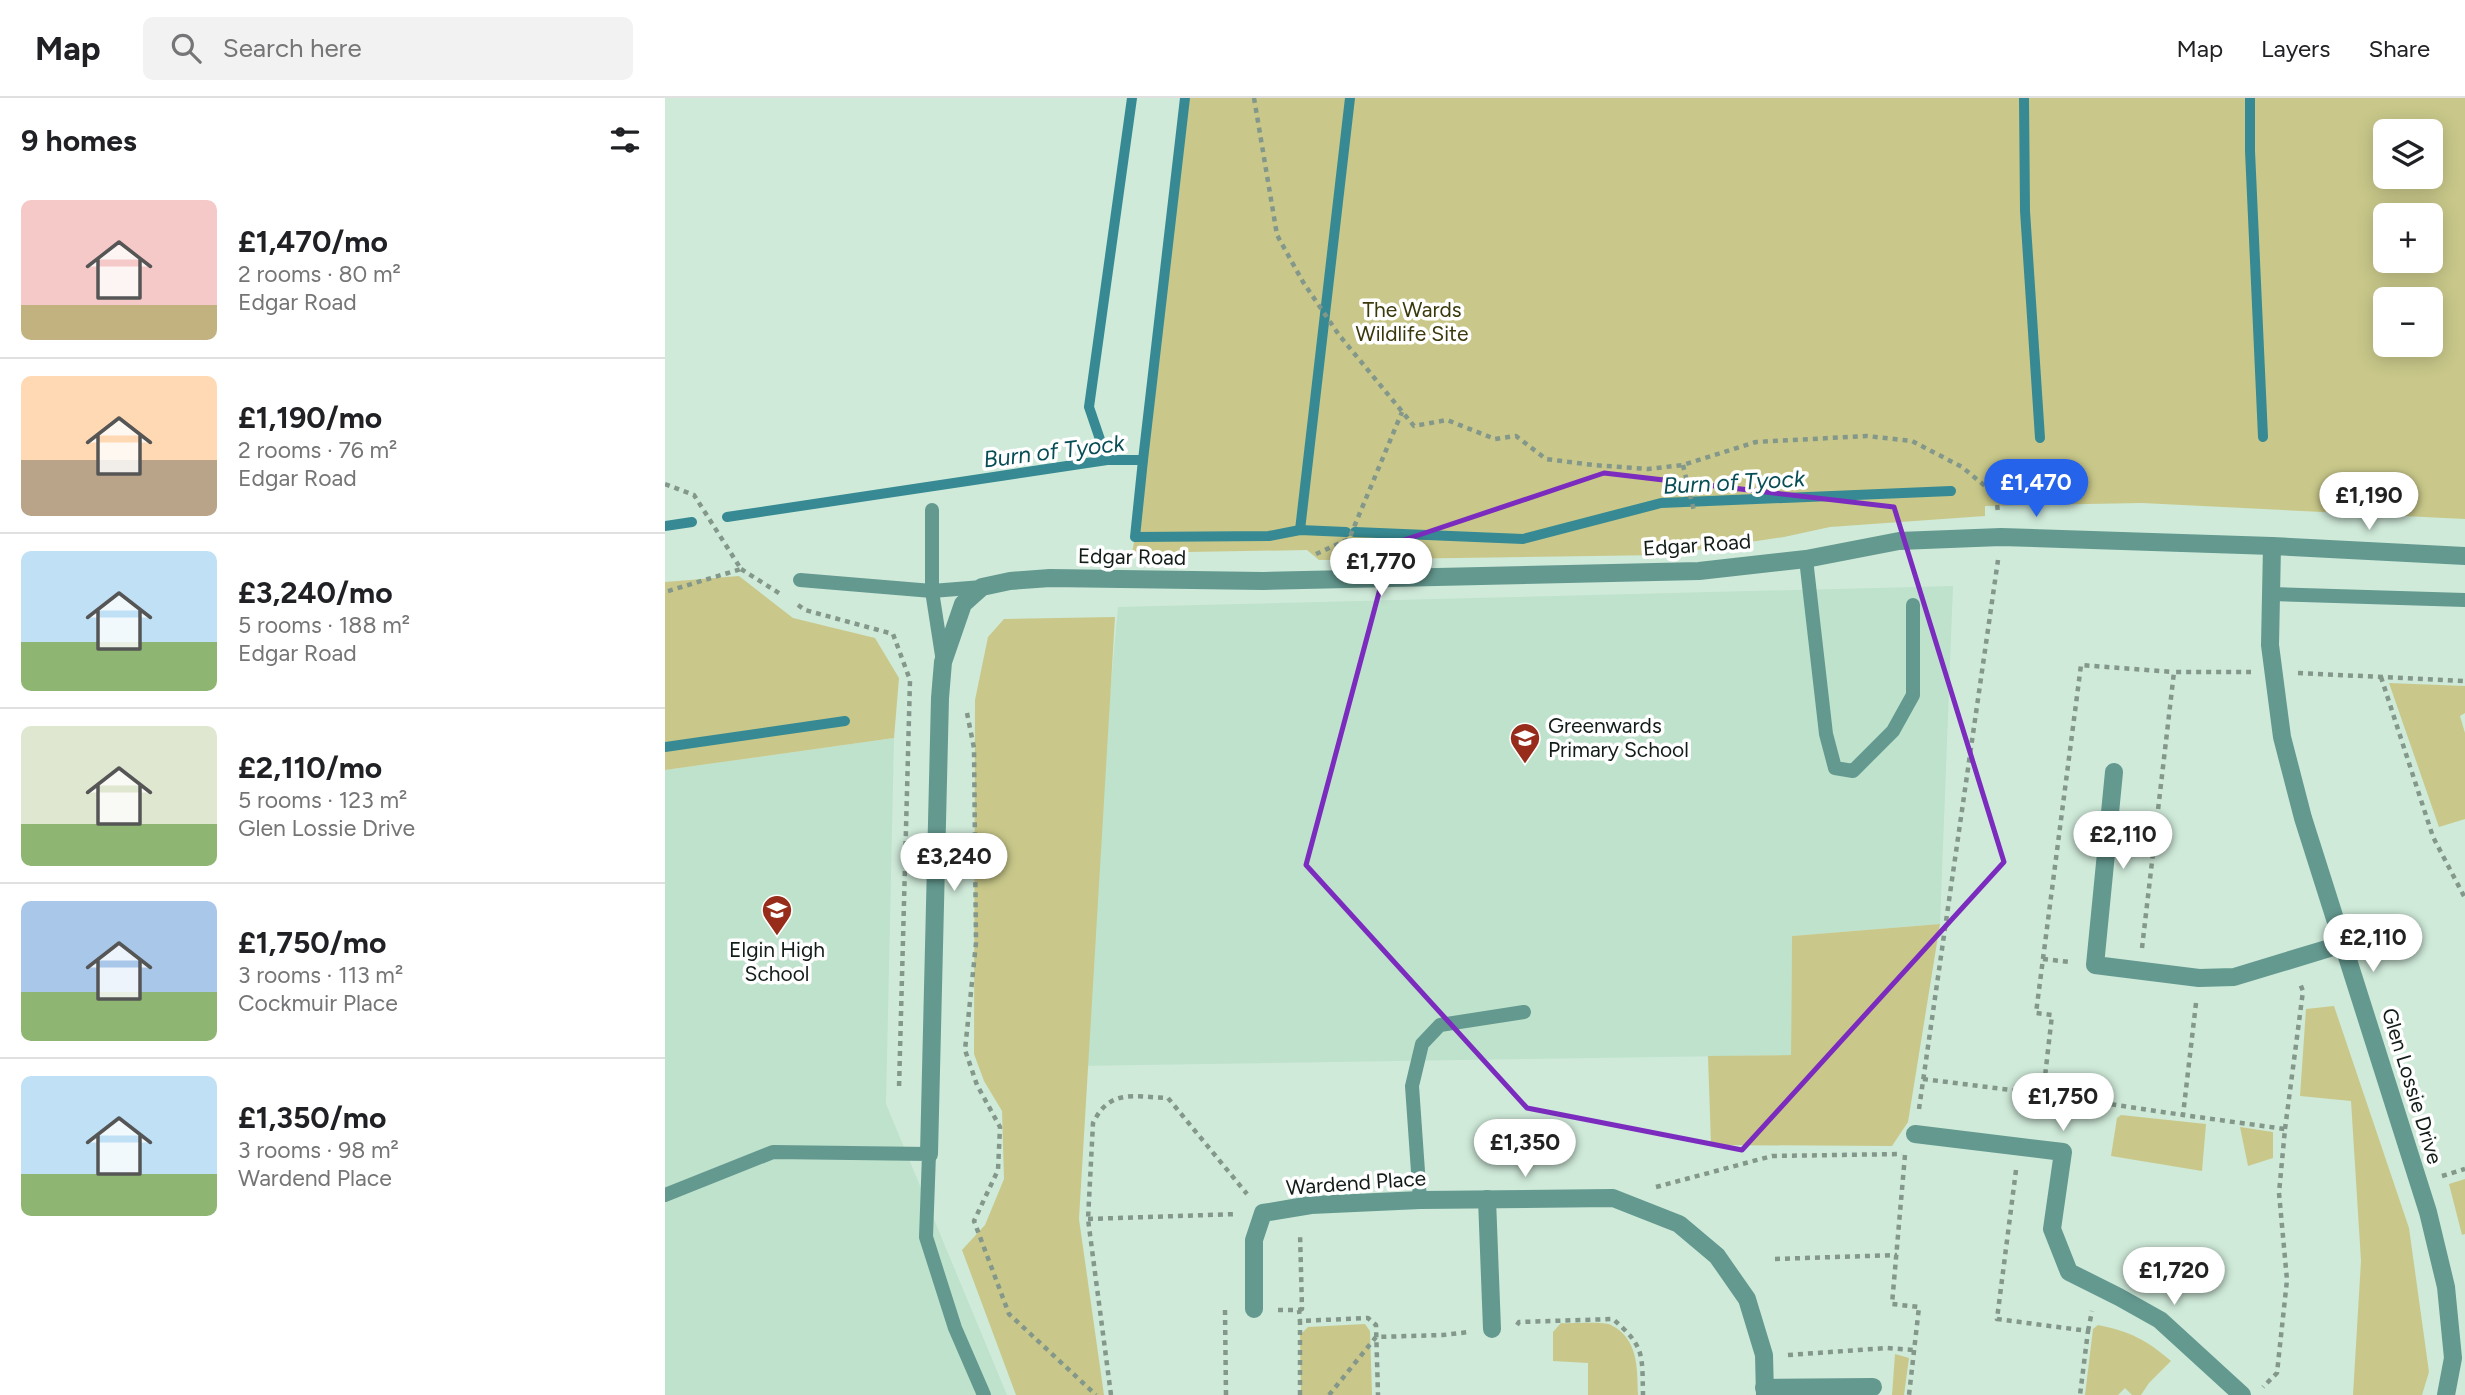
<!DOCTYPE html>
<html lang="en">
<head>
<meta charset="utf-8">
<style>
	:root { --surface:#fff; --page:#f2f2f2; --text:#202124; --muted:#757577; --line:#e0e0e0; --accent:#2563eb }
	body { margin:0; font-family:Figtree,sans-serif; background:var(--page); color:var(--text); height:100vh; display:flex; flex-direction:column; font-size:26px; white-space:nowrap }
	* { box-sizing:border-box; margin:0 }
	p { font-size:23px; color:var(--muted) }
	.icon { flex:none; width:38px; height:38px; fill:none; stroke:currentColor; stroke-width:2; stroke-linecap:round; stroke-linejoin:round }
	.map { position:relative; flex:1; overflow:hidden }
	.details { display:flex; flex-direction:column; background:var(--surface); width:665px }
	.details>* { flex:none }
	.buttons { position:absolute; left:1708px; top:21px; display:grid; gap:14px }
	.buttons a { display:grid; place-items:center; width:70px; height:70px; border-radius:10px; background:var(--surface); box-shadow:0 4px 18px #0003; font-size:35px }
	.price { position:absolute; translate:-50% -60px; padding:0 16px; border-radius:24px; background:#fff; color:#222; font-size:23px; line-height:46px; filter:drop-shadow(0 2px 4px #0008) }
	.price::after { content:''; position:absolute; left:50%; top:42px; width:21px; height:16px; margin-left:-10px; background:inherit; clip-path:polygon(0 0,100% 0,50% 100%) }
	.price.selected { background:var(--accent); color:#fff }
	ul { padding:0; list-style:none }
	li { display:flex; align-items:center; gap:21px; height:175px; padding:0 21px }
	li+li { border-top:2px solid var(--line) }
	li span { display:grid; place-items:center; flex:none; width:196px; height:140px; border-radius:10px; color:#555 }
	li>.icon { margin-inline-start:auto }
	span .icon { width:84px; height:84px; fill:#fffc; stroke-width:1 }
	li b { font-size:30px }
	h2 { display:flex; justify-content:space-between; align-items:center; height:84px; padding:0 21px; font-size:30px }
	header { display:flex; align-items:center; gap:42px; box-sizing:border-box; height:98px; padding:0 35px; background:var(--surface); border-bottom:2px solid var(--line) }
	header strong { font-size:33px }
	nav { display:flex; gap:38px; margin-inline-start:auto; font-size:24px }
	.search { width:490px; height:63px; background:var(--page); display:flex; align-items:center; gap:18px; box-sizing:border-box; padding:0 24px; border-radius:10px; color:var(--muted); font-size:26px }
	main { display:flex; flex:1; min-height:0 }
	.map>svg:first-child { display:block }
	.built { fill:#bfe2cc }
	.green { fill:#c9c88a; fill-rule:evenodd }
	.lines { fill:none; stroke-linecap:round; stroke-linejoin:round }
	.stream { stroke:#378a93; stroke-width:10 }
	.path { stroke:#83978a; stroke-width:4.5; stroke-dasharray:5 5; stroke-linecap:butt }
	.lane { stroke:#649990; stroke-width:14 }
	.street { stroke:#649990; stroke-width:18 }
	.marked { fill:none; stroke:#7b2cbf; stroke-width:5; stroke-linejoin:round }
	.labels { text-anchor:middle; stroke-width:7; stroke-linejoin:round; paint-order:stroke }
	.park-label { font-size:21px; fill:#3b390c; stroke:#fff }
	.street-label { font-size:21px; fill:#131d17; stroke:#fff }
	.poi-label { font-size:21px; fill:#131d17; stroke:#fff; text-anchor:start }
	.water-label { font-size:23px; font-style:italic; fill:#074d55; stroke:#fff }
</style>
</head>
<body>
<header>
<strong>Map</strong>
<div class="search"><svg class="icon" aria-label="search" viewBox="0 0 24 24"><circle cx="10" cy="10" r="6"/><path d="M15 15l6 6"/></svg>Search here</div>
<nav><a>Map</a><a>Layers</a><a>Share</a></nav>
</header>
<main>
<section class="details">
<h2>9 homes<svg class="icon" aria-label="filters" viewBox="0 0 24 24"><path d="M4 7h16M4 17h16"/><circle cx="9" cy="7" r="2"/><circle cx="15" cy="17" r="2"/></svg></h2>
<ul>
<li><span style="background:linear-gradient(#f6c9c9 75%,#c2b280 0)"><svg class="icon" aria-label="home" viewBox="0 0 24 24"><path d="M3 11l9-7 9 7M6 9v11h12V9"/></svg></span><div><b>£1,470/mo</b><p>2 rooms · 80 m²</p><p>Edgar Road</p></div></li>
<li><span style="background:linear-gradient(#ffd9b3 60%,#b9a48a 0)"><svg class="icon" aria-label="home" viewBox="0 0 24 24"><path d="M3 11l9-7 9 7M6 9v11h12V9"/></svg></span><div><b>£1,190/mo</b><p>2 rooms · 76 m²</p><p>Edgar Road</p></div></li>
<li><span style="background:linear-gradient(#bfe0f5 65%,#8fb573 0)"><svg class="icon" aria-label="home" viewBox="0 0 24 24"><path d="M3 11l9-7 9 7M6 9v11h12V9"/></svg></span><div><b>£3,240/mo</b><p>5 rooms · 188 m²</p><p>Edgar Road</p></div></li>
<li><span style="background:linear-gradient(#dfe7d0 70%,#8fb573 0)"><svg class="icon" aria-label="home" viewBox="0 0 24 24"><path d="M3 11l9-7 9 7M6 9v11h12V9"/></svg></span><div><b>£2,110/mo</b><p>5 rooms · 123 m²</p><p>Glen Lossie Drive</p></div></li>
<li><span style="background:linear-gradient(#a9c7e8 65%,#8fb573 0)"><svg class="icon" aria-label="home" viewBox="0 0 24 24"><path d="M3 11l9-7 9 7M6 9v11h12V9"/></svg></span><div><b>£1,750/mo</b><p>3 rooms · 113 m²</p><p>Cockmuir Place</p></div></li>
<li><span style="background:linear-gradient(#bfe0f5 70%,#8fb573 0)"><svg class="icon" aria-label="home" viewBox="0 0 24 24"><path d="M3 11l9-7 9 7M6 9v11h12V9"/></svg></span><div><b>£1,350/mo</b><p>3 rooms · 98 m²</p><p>Wardend Place</p></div></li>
</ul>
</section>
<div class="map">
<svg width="1800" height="1297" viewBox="0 0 1800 1297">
	<rect width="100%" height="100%" fill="#cfead9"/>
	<g class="built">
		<polygon points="1288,488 1275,826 1127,838 1126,957 411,968 453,509"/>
		<polygon points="229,640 221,1006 342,1297 0,1297 0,672"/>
	</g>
	<g class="green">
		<path d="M520,0H1800V421L1477,405L1320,408V418L1165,429L1119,439L998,457L654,462L642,452L467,455L470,439ZM1720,33H1766V79H1720ZM1720,117H1766V163H1720ZM1720,201H1766V247H1720Z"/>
		<polygon points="74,478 128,520 210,540 234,580 229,640 0,672 0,484"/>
		<polygon points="450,519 414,1121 439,1297 351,1297 297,1152 320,1127 339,1081 337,1013 319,983 309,956 310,602 323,539 339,521"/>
		<polygon points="1724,585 1800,588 1800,615 1795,618 1800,635 1800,721 1774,729"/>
		<polygon points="1275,826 1243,1024 1227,1048 1046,1047 1043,958 1126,957 1127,838"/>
		<polygon points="1669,908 1744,1130 1764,1274 1757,1297 1688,1297 1696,1163 1686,1003 1635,998 1641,911"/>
		<polygon points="1456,1017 1541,1026 1537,1073 1446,1058 1452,1020"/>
		<polygon points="1575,1029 1608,1034 1608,1060 1583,1068"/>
		<polygon points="1800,1081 1800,1136 1797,1137 1784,1086"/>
		<path d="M896,1225C908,1226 937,1223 946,1227C974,1241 972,1271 973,1297H923V1265L888,1263V1234Z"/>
		<polygon points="700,1226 705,1233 707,1297 636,1297 635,1237 643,1229"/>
		<path d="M1433,1227C1464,1233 1482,1242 1506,1263L1484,1285L1476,1297H1467L1460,1290L1453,1297H1420L1428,1231Z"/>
		<polygon points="1230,1256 1244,1260 1239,1297 1227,1297"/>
	</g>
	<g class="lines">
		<g class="stream">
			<polyline points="1359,0 1360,113 1375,340"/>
			<polyline points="1585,0 1585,53 1598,339"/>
			<polyline points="442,362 424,309 467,0"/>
			<polyline points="478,362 520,0"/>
			<polyline points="62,419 442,362 478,362 470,439 604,438 635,432 681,434"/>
			<polyline points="0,428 27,424"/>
			<polyline points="635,432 685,0"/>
			<polyline points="690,434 858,441 996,405 1286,393"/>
			<polyline points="0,649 180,623"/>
		</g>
		<g class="path">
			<polyline points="589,0 612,137 638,184 674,237 749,328 782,322 830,341 851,338 881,361 928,367 983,371 1018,367 1091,344 1202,338 1247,343 1297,369 1331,397 1333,415"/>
			<polyline points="1018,367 1029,413"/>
			<polyline points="0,386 29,397 76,471 0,494"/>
			<polyline points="651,456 684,441 737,314"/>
			<polyline points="76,471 117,497"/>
			<polyline points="133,507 140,512 228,536 245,582 234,990"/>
			<polyline points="1633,575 1800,583"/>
			<polyline points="1716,579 1768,739 1800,800"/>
			<polyline points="302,615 309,650 311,845 300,952 312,987 335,1029 333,1072 309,1123 344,1216 431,1297"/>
			<polyline points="1477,850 1509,574 1586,574"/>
			<polyline points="1378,861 1405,864"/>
			<polyline points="1531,905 1518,1017 1620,1031 1614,1095 1622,1182 1612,1275 1598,1289"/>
			<polyline points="1258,981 1378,996 1518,1017"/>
			<polyline points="1378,996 1387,917 1371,915 1416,567 1509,574"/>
			<polyline points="1254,1011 1333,462"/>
			<polyline points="1620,1031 1638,893 1634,883"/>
			<polyline points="1240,1057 1227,1206 1254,1209 1244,1297"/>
			<polyline points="1351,1072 1332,1221 1423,1233 1415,1297"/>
			<polyline points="1777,1078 1800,1071"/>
			<polyline points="991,1089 1107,1058 1237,1056"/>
			<polyline points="423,1121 572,1116"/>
			<polyline points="1110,1161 1232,1157"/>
			<polyline points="613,1212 634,1212 635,1223"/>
			<polyline points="634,1212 637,1211 635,1135"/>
			<path d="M852,1227L854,1224L948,1221C980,1249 977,1256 978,1297"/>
			<polyline points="1423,1233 1427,1213"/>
			<polyline points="1123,1257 1222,1250 1249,1252"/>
			<path d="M446,1297L423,1121L428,1025C445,990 469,999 503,1000L582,1096"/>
			<polyline points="561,1297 560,1212 565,1212"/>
			<polyline points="635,1297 635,1223 703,1220 711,1227 713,1297"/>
			<polyline points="664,1297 711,1239 778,1237 804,1234"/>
		</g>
		<g class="lane">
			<polyline points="267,412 267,493 278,564"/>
			<polyline points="1141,461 1161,636 1170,670 1188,673 1228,633 1248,597 1248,507"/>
			<polyline points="135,482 267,493 317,489"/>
			<polyline points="1606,496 1800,502"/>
			<polyline points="0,1097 108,1054 264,1056 261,1139 290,1230 319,1297"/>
			<polyline points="755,1102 747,988 757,946 775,927 859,914"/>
		</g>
		<g class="street">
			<polyline points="1607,448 1605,547 1617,639 1638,720 1763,1114 1781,1189 1788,1260 1781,1297"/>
			<polyline points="1449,674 1430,867 1534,880 1569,879 1678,846"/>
			<polyline points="1250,1036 1398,1054 1387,1131 1404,1174 1454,1199 1495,1222 1577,1297"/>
			<polyline points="264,1056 275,600 278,564 298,506 317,489 345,483 385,480 598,483 1034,473 1141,461 1234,443 1336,439 1607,448 1800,458"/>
			<polyline points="822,1101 827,1231"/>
			<polyline points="589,1211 589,1142 598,1115 646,1107 755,1102 948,1100 1014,1126 1052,1158 1082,1201 1099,1257 1100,1297"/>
			<polyline points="1099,1290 1208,1289"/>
		</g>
	</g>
	<path class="marked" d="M939,375L1229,409L1339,764L1077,1052L862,1010L641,767L727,446Z"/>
	<defs>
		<g id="school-pin" transform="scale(1.575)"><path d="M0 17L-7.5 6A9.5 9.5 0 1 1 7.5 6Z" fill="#962c19" stroke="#fff"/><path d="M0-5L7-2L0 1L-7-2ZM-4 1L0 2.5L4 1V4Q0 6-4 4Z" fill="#fff"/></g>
	</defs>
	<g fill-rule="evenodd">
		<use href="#school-pin" x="860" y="640"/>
		<use href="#school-pin" x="112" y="812"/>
	</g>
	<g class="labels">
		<g class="park-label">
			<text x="747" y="219">The Wards<tspan x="747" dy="24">Wildlife Site</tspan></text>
		</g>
		<g class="street-label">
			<text transform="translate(1032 447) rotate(-4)" y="7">Edgar Road</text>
			<text transform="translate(467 459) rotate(1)" y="7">Edgar Road</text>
			<text transform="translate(1747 988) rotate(73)" y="7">Glen Lossie Drive</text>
			<text transform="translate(691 1085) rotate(-4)" y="7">Wardend Place</text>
		</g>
		<g class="poi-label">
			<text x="883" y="635">Greenwards<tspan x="883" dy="24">Primary School</tspan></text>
			<text x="112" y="859" text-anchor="middle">Elgin High<tspan x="112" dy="24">School</tspan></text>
		</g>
		<g class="water-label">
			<text transform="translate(389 353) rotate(-7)" y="8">Burn of Tyock</text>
			<text transform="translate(1069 384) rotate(-3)" y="8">Burn of Tyock</text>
		</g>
	</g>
</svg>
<div class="buttons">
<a><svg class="icon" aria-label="layers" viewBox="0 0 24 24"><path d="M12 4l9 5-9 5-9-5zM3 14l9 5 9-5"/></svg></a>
<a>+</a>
<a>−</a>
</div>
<b class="price selected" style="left:1371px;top:421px">£1,470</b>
<b class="price" style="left:1704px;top:434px">£1,190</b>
<b class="price" style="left:716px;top:500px">£1,770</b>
<b class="price" style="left:1458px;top:773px">£2,110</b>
<b class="price" style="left:289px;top:795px">£3,240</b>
<b class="price" style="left:1708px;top:876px">£2,110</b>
<b class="price" style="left:1398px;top:1035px">£1,750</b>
<b class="price" style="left:860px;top:1081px">£1,350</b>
<b class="price" style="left:1509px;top:1209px">£1,720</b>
</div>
</main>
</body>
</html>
